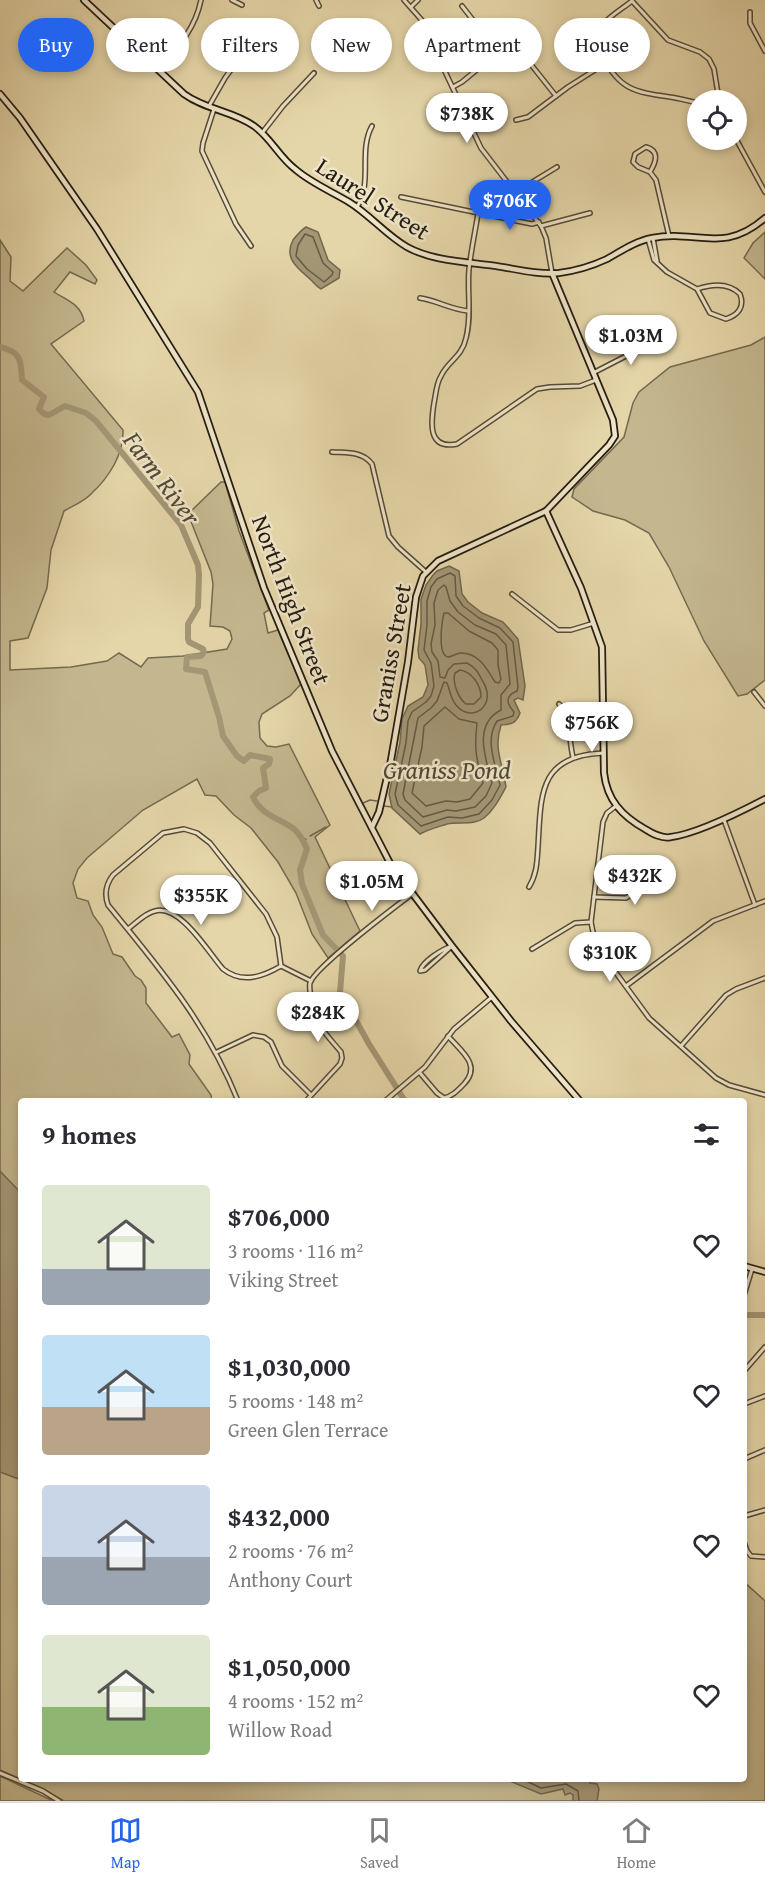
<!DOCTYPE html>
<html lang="en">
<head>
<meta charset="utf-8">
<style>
	:root { --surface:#fff; --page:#f2f2f3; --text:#2b2b33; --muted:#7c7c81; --line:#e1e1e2; --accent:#2563eb }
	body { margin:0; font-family:"Gentium Book Plus",serif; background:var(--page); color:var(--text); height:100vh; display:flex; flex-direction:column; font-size:22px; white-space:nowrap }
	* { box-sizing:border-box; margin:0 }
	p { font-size:20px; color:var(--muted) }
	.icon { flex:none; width:33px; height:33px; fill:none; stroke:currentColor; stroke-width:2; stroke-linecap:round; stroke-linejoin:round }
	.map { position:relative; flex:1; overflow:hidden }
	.details { position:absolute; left:18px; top:1098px; width:729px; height:684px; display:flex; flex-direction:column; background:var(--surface); border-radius:6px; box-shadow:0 3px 9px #0003 }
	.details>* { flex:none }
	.top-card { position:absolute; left:18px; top:18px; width:729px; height:54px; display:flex; gap:12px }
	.buttons { position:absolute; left:687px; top:90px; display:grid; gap:12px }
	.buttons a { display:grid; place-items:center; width:60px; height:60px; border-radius:50%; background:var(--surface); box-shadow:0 3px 9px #0003; font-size:30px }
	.price { position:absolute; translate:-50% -51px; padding:0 14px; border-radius:21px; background:#fff; color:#222; font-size:20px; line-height:39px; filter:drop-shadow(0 2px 3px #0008) }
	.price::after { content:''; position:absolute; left:50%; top:36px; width:18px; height:14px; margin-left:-9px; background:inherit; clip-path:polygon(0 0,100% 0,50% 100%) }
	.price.current { background:var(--accent); color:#fff }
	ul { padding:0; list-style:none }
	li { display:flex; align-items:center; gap:18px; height:150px; padding:0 24px }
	li span { display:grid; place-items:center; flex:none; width:168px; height:120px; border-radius:6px; color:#555 }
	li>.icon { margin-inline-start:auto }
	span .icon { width:72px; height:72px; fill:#fffc; stroke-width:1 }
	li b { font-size:26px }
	h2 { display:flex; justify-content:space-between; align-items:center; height:72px; padding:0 24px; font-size:26px }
	.tag { padding:0 21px; border-radius:27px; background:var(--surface); box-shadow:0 3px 9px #0003; font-size:21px; line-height:54px }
	.tag.current { background:var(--accent); color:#fff }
	.dock { display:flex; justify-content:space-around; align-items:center; height:84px; border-top:2px solid var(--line); background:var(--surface); font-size:16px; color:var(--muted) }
	.dock a { display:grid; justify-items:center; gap:3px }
	.dock .current { color:var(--accent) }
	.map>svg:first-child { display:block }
	.green { fill:#c4b78f; stroke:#746a50; stroke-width:1.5 }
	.water { fill:#a49776; stroke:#71664e; stroke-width:1.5 }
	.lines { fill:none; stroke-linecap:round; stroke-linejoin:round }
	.shore { stroke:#645a44; stroke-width:1.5 }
	.stream { stroke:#71664e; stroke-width:1.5 }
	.river { stroke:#a49776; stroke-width:6 }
	.street-casing { stroke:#554b38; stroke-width:6 }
	.secondary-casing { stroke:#251d12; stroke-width:8 }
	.street { stroke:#eee4c7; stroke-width:3 }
	.secondary { stroke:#eee4c7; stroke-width:4.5 }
	.labels { text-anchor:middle; stroke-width:5; stroke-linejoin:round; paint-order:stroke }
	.street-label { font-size:24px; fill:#251d12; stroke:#eee4c7 }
	.water-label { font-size:26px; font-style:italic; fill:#514835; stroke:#eee4c7 }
</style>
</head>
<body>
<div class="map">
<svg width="765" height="1801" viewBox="0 0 765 1801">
	<rect width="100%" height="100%" fill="#e5d6a9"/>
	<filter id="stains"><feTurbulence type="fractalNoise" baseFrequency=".00333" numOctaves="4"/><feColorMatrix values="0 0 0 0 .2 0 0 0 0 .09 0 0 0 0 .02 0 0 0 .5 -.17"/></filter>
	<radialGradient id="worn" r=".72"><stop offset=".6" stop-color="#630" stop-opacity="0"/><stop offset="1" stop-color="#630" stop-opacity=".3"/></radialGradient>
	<g class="green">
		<polygon points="765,232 765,279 744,258 753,243"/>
		<path d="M0,240L11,257L10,281L23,291L67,248L86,265L97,280L95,284L70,272L54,292C66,300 81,304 84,321L51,344L123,430C124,454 109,477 92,493C85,501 73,506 64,511L51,550L47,588L28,638L10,641V670L71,667L107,661L119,653L141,667L148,658L183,656L227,649L232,639L230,631L223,627L210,626L213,584L211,572L188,514L221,482H225L239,531L269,610L264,613L268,633L278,630L301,684L290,696L262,714L259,722L260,738L267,746L276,747L289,744L330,825L315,837L360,931L328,958L312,934L296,893L278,862L251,828L234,815L216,796L205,795L197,779L143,810L87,858L78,869L73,883L77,898L88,901L93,915L102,927L113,954L122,957L135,976L141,980L146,988V1003L172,1037L179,1034L190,1055L189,1064L211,1095L212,1101H21V1779H744V1582L765,1601V1801H64L41,1788L0,1770Z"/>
		<polygon points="765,337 765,680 747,694 738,696 704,641 669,567 649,533 625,520 593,511 572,497 574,489 624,437 633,403 639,392 670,367 751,345"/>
		<polygon points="0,1776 53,1801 0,1801"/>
	</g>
	<g class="water">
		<path d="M306,227L318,232L328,260L340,270L339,278L321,289C317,287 315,284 311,280C299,269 283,259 293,240C297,235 301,230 306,227Z"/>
		<path d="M449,566L459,571L462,594L468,602L482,613L503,622L518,639L525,686L523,700L518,698L514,700L520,713C516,724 511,724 501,725C493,749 503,764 506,787C500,798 494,810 484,818C474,826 458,821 447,824C438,827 429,829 420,834L392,808L389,794L400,742L402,719L408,706L423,697L428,685L425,665L419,658L418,650L421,624V599L426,585L433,575L437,571Z"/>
		<polygon points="0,1171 21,1193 21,1480 0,1472"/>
		<polygon points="505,1779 590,1779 590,1783 597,1784 599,1789 597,1801 573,1801 573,1795 570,1793 565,1795 563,1789 541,1794"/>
	</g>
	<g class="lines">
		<g class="shore">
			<polygon points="305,234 313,237 323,263 333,272 332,275 324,282 307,269 296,256 298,245"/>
			<path d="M450,573L455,576L456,596L463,606L479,618L500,628L513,642L518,687L517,691C505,696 506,703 514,712L513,716L497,721C484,741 496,764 500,785L492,800L479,814L462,818L448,817L421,826L398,805L395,794L406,743L408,721L412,712L426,702L431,696L434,686L431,663L424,650L427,625V601L431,587L437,579Z"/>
			<path d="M444,585L446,587L450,601L458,612L475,625L496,634L506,645L510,684L501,695V710C472,725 486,759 492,783L486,796L475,807L456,811L447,810L423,817L405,800L403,794L418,718L431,708L437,701L444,682L447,683C450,690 451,700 456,705C471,724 499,706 482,680C478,672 475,667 467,663L454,664L448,670L445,678L440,677L438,661L432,652L431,644L435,625L434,603L438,590Z"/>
			<path d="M444,613H448L469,631L492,643L498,650V665L501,679L499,683L495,682C487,669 479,653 461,653C457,653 451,657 448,657C437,655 442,621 444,613Z"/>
			<path d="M460,670C472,672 481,685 481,697L474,704H466C458,698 452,682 455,673Z"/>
			<path d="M445,707L459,719L477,723C474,749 476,758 483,783L470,799L457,802L446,801L426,806L412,793L422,747L424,726Z"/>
			<polyline points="522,1779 541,1788 566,1784 578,1791 579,1801"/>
		</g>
		<g class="stream">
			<polyline points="363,803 370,800 377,801"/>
			<polyline points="384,806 392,807"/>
			<polyline points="310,836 326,827"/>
			<polyline points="303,840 306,839"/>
		</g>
		<g class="river">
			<path d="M0,347C21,352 21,360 22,380L44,397L39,409L44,414L49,415L65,406L86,413L96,421L181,525L198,565L199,575L198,607L188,624V639L189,642L203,649L204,652L201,656L187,657L186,669L205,672L219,717L223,736L237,756L244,761L250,755L270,759L269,764L263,768L266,788L259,791L253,797C261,815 279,818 294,829C300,834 304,842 307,849L300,870L302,884L323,935L343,956L340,992L369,1044L405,1101"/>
			<polyline points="744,1315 765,1315"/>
		</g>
		<g class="street-casing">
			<g id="street">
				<polyline points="232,0 242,5"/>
				<polyline points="316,0 319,6"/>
				<polyline points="404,0 427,26 441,63 481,148 541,226 546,238 552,273"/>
				<path d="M632,1C622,9 606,18 600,28C594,37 598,47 602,55C619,90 635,92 670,97C679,98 688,101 698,103"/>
				<polyline points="632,1 668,40 700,52 709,59 714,69 719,100"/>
				<polyline points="462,6 498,52"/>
				<polyline points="411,7 418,0"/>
				<polyline points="750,12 750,23 765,51"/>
				<polyline points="518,56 529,62 556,96"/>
				<path d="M158,70C177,48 195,30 201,0"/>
				<polyline points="453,87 462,82 514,39"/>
				<polyline points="209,106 225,78 256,35 263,30"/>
				<polyline points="214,109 203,143 202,151 236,224 251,246"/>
				<polyline points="516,120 528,117 568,87 606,63"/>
				<polyline points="262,133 283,106 314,73"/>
				<polyline points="736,139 765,192"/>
				<path d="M650,172C656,162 660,151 646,147L635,154L633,162L638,167L650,172L656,180L669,236"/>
				<polyline points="516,192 557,167"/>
				<polyline points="401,197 522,222 532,224 539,222"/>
				<path d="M357,207C373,183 358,151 372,126"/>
				<path d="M478,214C475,232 471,251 469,269C467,291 472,316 466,338C462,357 448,361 441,376C436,384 436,394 434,403C431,422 427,450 457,444L537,389L550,387L580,386L596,380"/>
				<polyline points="541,226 590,213"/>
				<polyline points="653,238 657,261"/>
				<path d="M648,239L654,260L667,272L697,289L710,313L726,319C738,315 745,307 740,294C728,282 712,284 697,289"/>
				<path d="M420,298C436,300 449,309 468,311"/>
				<polyline points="593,373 659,339"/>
				<path d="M332,452C347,453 362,451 372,464L389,536L398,547L426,572"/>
				<polyline points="512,594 558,630 571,630 594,623"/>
				<polyline points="754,692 765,706"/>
				<path d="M559,704C570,713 569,742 573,757"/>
				<polyline points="616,806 607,813 603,822 591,922 594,937 600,951 649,1018 716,1078 729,1085 765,1095"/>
				<polyline points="724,820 755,905"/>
				<path d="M529,887C537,874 537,861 538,847C541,795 538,755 604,753"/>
				<polyline points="594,897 626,898 652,881 670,876"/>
				<path d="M128,929C136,923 145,913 155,911C180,904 208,952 223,969C242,984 262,977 281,966"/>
				<path d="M452,946L425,970L420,971C422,962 442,949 452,946Z"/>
				<polyline points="532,949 575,923 591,922"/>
				<polyline points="281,966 311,981"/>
				<polyline points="626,986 713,921 765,901"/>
				<polyline points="681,1046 726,995 736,989 765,978"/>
				<polyline points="217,1052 253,1035 264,1037 271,1042 282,1066 311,1095"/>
				<path d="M420,1073L437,1093L444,1098C453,1096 458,1090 464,1084C482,1065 461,1051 448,1036"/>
				<path d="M238,1101C207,1023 160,969 108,905C104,894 106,884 113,875L163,833L184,829L197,833L210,843L266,914L277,937L281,966"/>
				<path d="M306,1101L340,1064L342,1058L341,1052C326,1034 312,1022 311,997C310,992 309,987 310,983C314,968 396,906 412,894"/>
				<polyline points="385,1101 425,1067 454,1029 492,997"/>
				<polyline points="744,1295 752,1269"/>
				<polyline points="744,1371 765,1347"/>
				<polyline points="744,1404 765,1396"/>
				<polyline points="744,1459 765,1450"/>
				<polyline points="744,1516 765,1510"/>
				<polyline points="744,1542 747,1551 751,1556 765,1557"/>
				<polyline points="0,1773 43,1791 59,1801"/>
			</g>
		</g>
		<g class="secondary-casing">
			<g id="secondary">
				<path d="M84,0L184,94C206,110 233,111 254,126C271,138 279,157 295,169C311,183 331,191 349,202C370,215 386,235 407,247C432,261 467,262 496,266C516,269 538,275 559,273C575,271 592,266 607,259C621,251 636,241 652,238C696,229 723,255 765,218"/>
				<polyline points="0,94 20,118 97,229 198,392 264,588 332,751 391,865 452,946 511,1021 580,1101"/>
				<path d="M546,511L581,588L602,647L604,773C607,800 622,816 645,829C653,834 662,839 671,837C696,834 742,811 765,799"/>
				<polyline points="372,827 379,812 391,760 408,662 416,597 423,576 438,561 546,511 609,445 615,436 613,420 552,273"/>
				<polyline points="744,1266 765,1272"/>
			</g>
		</g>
		<use href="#street" class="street"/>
		<use href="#secondary" class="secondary"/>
	</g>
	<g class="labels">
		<g class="street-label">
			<text transform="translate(373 199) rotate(33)" y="8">Laurel Street</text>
			<text transform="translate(291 600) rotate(69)" y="8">North High Street</text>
			<text transform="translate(391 653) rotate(-80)" y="8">Graniss Street</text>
		</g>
		<g class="water-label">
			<text transform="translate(162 478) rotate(53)" y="9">Farm River</text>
			<text x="447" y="779">Graniss Pond</text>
		</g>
	</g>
	<rect width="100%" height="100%" filter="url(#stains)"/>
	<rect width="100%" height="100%" fill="url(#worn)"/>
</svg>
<div class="buttons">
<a><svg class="icon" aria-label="locate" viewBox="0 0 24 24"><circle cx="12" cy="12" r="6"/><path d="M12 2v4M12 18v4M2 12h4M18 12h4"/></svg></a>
</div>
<b class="price" style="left:467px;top:144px">$738K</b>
<b class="price current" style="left:510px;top:231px">$706K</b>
<b class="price" style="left:631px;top:366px">$1.03M</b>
<b class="price" style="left:592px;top:753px">$756K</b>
<b class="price" style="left:635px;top:906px">$432K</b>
<b class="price" style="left:372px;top:912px">$1.05M</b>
<b class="price" style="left:201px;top:926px">$355K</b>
<b class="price" style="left:610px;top:983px">$310K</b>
<b class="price" style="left:318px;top:1043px">$284K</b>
<div class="top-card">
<a class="tag current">Buy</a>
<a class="tag">Rent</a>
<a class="tag">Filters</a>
<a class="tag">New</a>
<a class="tag">Apartment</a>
<a class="tag">House</a>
</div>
<section class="details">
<h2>9 homes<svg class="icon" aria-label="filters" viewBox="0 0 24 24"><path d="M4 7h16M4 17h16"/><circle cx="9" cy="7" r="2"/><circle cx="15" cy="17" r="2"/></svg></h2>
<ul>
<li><span style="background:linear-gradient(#dfe7d0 70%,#9aa5b1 0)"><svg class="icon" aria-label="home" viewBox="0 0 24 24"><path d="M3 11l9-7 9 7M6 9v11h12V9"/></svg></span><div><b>$706,000</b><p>3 rooms · 116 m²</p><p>Viking Street</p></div><svg class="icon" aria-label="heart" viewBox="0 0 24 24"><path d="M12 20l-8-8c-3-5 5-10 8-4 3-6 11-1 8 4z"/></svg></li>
<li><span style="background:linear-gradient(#bfe0f5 60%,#b9a48a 0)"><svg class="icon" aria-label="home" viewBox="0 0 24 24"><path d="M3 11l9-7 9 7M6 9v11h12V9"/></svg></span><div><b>$1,030,000</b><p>5 rooms · 148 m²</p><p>Green Glen Terrace</p></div><svg class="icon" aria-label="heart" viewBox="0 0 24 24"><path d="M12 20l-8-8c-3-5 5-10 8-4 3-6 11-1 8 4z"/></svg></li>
<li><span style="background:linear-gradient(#c9d6e8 60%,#9aa5b1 0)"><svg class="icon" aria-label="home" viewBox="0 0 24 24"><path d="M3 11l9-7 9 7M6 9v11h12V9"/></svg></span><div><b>$432,000</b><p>2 rooms · 76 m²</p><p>Anthony Court</p></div><svg class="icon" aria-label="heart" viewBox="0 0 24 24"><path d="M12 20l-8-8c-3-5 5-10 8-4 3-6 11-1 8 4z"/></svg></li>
<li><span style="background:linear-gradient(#dfe7d0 60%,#8fb573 0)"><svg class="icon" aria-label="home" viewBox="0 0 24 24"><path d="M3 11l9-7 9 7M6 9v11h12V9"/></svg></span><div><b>$1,050,000</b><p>4 rooms · 152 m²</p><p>Willow Road</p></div><svg class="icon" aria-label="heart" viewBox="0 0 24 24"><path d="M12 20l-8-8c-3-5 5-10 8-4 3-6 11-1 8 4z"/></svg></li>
</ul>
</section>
</div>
<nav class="dock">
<a class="current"><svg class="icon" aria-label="map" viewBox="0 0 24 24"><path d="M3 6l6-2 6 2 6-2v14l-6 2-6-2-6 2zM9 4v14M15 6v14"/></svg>Map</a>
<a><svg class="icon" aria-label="saved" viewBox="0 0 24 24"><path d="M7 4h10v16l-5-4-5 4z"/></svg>Saved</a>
<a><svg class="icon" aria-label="home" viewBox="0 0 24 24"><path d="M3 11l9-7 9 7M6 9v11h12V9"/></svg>Home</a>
</nav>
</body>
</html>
